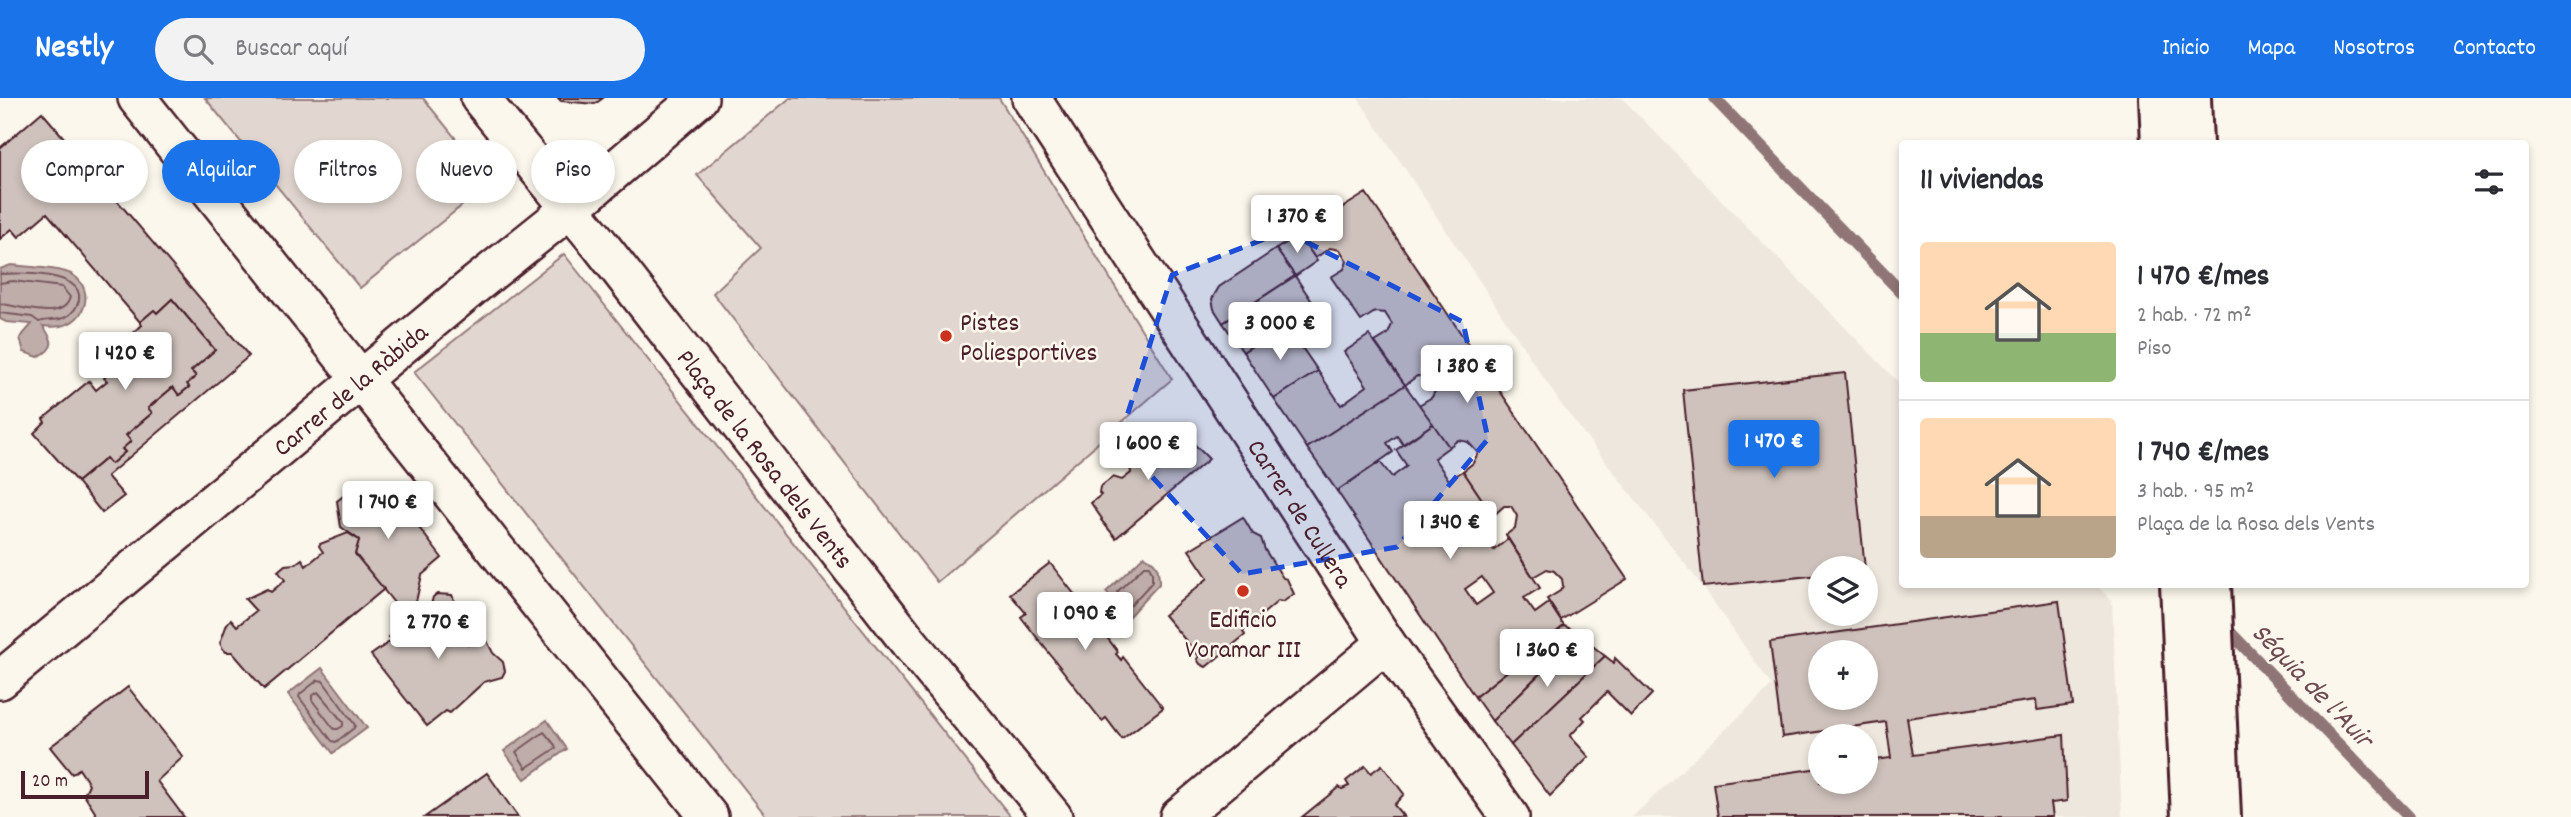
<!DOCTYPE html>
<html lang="es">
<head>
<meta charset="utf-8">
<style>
	:root { --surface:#fff; --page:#f2f2f3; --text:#2b2b33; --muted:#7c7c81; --line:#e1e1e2; --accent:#1a73e8 }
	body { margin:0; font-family:Dekko,sans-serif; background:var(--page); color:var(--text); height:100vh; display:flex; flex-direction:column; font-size:26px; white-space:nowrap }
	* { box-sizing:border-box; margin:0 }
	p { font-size:23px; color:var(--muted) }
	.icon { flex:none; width:38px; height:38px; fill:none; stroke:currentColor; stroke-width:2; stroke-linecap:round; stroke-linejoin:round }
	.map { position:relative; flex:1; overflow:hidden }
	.sheet { position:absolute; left:1899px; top:42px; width:630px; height:448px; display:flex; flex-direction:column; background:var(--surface); border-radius:7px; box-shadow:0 4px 10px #0003 }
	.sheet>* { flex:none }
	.hud { position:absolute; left:21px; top:42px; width:665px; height:63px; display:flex; gap:14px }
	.controls { position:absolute; left:1808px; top:458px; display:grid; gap:14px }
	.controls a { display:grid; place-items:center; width:70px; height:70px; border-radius:50%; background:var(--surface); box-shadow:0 4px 10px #0003; font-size:35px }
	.scale { position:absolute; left:21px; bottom:18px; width:128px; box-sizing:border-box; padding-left:7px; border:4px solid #4a1f2b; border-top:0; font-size:19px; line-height:24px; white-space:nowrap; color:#4a1f2b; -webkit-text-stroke:5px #fbf7ec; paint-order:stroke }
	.price { position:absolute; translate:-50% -60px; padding:0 16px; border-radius:7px; background:#fff; color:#222; font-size:23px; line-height:46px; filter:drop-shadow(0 2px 4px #0008) }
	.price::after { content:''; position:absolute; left:50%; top:42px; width:21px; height:16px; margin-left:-10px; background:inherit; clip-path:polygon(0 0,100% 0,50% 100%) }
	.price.on { background:var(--accent); color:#fff }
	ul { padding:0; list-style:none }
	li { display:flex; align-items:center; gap:21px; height:175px; padding:0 21px }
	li+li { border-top:2px solid var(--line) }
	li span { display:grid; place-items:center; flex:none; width:196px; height:140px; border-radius:7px; color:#555 }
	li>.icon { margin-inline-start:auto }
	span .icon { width:84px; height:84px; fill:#fffc; stroke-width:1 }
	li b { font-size:30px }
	h2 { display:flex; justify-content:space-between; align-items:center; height:84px; padding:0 21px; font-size:30px }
	.pill { padding:0 24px; border-radius:32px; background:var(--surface); box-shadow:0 4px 10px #0003; font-size:24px; line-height:63px }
	.pill.on { background:var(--accent); color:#fff }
	header { display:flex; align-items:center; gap:42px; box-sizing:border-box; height:98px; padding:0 35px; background:var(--accent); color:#fff }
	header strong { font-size:33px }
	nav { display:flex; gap:38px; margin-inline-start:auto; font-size:24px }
	.search { width:490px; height:63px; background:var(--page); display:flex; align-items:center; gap:18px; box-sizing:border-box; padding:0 24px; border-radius:38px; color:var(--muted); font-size:26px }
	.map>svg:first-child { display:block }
	.built { fill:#eee7de; fill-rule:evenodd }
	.green { fill:#e2d7d0; stroke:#967b7e; stroke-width:2 }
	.water { fill:#bfadaa; stroke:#907477; stroke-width:2 }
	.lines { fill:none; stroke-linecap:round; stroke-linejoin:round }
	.shore { stroke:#79585e; stroke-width:2 }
	.stream { stroke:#907477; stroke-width:12 }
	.building { fill:#cfc2bc; stroke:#4a1f2b; stroke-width:2; fill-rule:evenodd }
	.street-casing { stroke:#4a1f2b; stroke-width:42 }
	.secondary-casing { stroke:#4a1f2b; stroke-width:44 }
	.street { stroke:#fbf7ec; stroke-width:37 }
	.secondary { stroke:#fbf7ec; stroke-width:38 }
	.marked { fill:#1d4ed8; fill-opacity:0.2; stroke:#1d4ed8; stroke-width:5; stroke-dasharray:14 9; stroke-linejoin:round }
	.poi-dot { fill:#c8321e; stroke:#fbf7ec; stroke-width:2.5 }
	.labels { text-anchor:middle; stroke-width:5; stroke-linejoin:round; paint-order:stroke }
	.poi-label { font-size:26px; fill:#4a1f2b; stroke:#fbf7ec; text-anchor:start }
	.street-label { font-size:26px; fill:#4a1f2b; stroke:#fbf7ec }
	.water-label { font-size:28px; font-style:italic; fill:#6d4a51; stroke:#fbf7ec }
</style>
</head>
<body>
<header>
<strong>Nestly</strong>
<div class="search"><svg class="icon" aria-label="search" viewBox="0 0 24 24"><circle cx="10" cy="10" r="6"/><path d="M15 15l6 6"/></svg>Buscar aquí</div>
<nav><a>Inicio</a><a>Mapa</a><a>Nosotros</a><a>Contacto</a></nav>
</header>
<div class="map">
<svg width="2571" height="719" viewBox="0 0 2571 719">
	<rect width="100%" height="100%" fill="#fbf7ec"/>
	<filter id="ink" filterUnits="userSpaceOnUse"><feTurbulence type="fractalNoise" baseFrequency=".0143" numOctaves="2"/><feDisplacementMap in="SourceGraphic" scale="14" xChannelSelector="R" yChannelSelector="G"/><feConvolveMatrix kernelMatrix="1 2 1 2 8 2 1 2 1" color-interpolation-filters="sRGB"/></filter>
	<g filter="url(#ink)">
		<path class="built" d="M1358,0H1622L1902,288V486L2096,487L2112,503L2122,719H1632L1772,588L1703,489L1561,306ZM1820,471H1866V516H1820ZM1820,555H1866V600H1820ZM1820,639H1866V684H1820Z"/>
		<g class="green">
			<polygon points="205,0 423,0 491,84 360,190"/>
			<polygon points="790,0 999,0 1172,281 937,484 713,195 761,150 697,77"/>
			<polygon points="564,156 1011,719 767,719 414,274"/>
		</g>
		<g class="water">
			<path d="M11,167C26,169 58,169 71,176C93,188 89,219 65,227C59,229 50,229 43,228C53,242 57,249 38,259L24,254L20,240L32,226L6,224L0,221V171Z"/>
			<path d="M1144,458C1158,465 1159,471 1159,486L1128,519L1106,494Z"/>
			<polygon points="322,570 367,630 333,655 288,596"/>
			<polygon points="547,622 567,651 525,681 504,653"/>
		</g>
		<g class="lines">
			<g class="shore">
				<path d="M0,176C18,175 84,173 79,202C77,210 73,215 66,219C58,223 48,221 39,224L32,219L0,215"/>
				<path d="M0,185L13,183L62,189L70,199C64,225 19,207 0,206"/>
				<polygon points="1144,468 1149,468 1152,474 1152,484 1131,507 1127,507 1117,494"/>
				<polygon points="318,582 323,583 355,627 354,630 336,644 332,643 299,599 300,596"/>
				<polygon points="318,594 343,624 343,628 338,631 334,631 312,602 312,598"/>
				<polygon points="544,634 555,647 556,650 526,670 516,654"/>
			</g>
			<g class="stream">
				<polyline points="1714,0 1902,195"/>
				<polyline points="2222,526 2409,719"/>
			</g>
		</g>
		<g class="building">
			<polygon points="558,0 603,0 595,6 561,3"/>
			<polygon points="42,14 249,258 107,378 124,398 102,415 77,384 106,360 111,366 125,354 122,351 131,343 126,337 152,315 148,310 173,289 179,297 189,289 187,286 196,278 191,273 215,252 172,201 157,215 154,212 140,224 47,115 19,139 12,131 0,141 0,50"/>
			<polygon points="1366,95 1627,481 1561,522 1547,501 1560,493 1563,488 1562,481 1554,473 1547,471 1533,479 1506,437 1515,430 1517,418 1511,408 1504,408 1493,418 1463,373 1473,365 1478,355 1468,344 1458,342 1449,349 1419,307 1432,299 1436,291 1427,279 1417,278 1405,287 1375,244 1388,236 1392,226 1385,215 1375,214 1361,223 1331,179 1344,171 1347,163 1340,152 1330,150 1315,160 1299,137"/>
			<polygon points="1299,137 1317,163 1295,178 1276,151"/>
			<polygon points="1276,151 1295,178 1223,225 1214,211 1212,201 1219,189"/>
			<polygon points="1295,178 1315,208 1243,254 1223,225"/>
			<polygon points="172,201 215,252 191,273 196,278 187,286 189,289 179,297 173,289 148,310 152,315 126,337 131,343 122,351 125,354 111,366 106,360 77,384 34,335 45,324 43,321 89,283 96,292 107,283 104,280 115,267 113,263 127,249 123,245 142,227 140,224 154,212 157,215"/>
			<polygon points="1286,226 1318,273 1274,301 1243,254"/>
			<polygon points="1369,237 1405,287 1307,350 1274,301 1318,273 1341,307 1367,288 1344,254"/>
			<polygon points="1845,275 1865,471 1820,471 1820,477 1703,489 1683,292"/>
			<polygon points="1405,287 1433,326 1403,346 1397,338 1387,345 1393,354 1337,393 1307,350"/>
			<path d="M1433,326L1449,349L1434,360L1449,382L1463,373L1493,418L1478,429L1494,452L1508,441L1540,490L1524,500L1535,515L1549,505L1564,528L1532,554L1522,538L1504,548L1516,566L1475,599L1337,393L1380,364L1392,379L1407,368L1396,352ZM1437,412L1447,428L1431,439L1421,424ZM1482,479L1493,495L1476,507L1465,491Z"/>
			<polygon points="1179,331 1209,361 1116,440 1101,422 1102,421 1091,405 1101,397 1099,395 1100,389 1113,379 1122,382 1131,375 1130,367 1138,364 1143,365 1150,358 1147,350 1162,336 1168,340"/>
			<polygon points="363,383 386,386 442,460 422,477 415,508 403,516 355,456 359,442 341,429 337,403"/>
			<polygon points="1243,419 1253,436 1261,440 1265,452 1283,480 1287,481 1294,496 1283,504 1278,503 1243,533 1245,537 1206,569 1200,566 1197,561 1199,558 1164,517 1208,480 1189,452"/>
			<polygon points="348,435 359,442 355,456 384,491 264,591 232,554 226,554 223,551 220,545 227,526 231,521 237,528 256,513 245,501 267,491 271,494 285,482 278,473 285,467 295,466 302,461 306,468 323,454 319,448 320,446"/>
			<polygon points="1050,465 1089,515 1086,517 1090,524 1093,521 1118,554 1116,556 1121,562 1123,559 1163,610 1122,641 1106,620 1102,623 1021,519 1026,515 1010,496"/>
			<polygon points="437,496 452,497 457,509 469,521 464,523 469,530 461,537 468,547 477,541 481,547 487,543 493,555 503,564 505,573 502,579 484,584 450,615 446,613 427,628 371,557 392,542 389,539 404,527 408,529 430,511 433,499"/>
			<path d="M2059,503L2073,607L2037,612L2036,602L1907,620L1913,657L2064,637L2067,703L2051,705L2053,719H1718L1713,685L1820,670V684H1866V663L1891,660L1886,624L1782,639L1770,544ZM1820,555H1866V600H1820Z"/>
			<polygon points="1564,528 1581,535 1492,623 1475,599"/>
			<polygon points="1579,537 1605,558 1511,647 1492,623"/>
			<polygon points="1605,558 1614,565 1615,560 1652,596 1631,618 1607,594 1582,619 1585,622 1570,638 1589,659 1550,698 1511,647"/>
			<polygon points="128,589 183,659 157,683 184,719 98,719 84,697 89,686 79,671 72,676 50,649"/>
			<polygon points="1382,667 1404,696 1394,707 1404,719 1302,719 1339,689 1342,691 1349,688 1346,683 1365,668 1371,675"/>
			<polygon points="487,675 518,719 425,719"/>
		</g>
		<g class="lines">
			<g class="street-casing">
				<g id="street">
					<polyline points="137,0 709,719"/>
					<path id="s1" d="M480,0L601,148L908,543L1053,719"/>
					<path id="s2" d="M1031,0L1386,545L1510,719"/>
					<path id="s3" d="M0,582L471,190L571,110L699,0"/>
					<polyline points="1179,719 1386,545"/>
				</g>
			</g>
			<g class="secondary-casing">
				<g id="secondary">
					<polyline points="2159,0 2161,46"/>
					<polyline points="2191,0 2193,46"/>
					<polyline points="2180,486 2191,719"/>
					<polyline points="2211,486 2221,719"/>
				</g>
			</g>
			<use href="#street" class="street"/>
			<use href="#secondary" class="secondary"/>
		</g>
	</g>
	<path class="marked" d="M1285,133L1463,224L1488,341L1397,449L1242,476L1119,343L1172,177Z"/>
	<g class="poi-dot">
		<circle cx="946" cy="238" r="7"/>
		<circle cx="1243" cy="493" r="7"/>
	</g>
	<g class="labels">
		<g class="poi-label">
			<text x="960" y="232">Pistes<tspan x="960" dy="30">Poliesportives</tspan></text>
			<text x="1243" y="529" text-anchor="middle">Edificio<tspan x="1243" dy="30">Voramar III</tspan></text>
		</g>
		<g class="street-label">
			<text dy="9" stroke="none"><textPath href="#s3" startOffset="455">Carrer de la Ràbida</textPath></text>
			<text dy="9" stroke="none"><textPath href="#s1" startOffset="460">Plaça de la Rosa dels Vents</textPath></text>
			<text dy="9" stroke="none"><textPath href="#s2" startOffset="495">Carrer de Cullera</textPath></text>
		</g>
		<g class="water-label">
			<text transform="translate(2314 586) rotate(46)" y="10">Séquia de l'Auir</text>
		</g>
	</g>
</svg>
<div class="controls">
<a><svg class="icon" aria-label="layers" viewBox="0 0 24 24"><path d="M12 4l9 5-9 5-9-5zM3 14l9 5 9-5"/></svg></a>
<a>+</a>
<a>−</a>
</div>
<div class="scale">20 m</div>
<b class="price" style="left:1297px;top:157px">1 370 €</b>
<b class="price" style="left:1280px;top:264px">3 000 €</b>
<b class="price" style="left:125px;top:294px">1 420 €</b>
<b class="price" style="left:1467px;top:307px">1 380 €</b>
<b class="price on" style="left:1774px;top:382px">1 470 €</b>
<b class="price" style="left:1148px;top:384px">1 600 €</b>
<b class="price" style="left:388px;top:443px">1 740 €</b>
<b class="price" style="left:1450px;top:463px">1 340 €</b>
<b class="price" style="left:1085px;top:554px">1 090 €</b>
<b class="price" style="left:438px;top:563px">2 770 €</b>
<b class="price" style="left:1547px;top:591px">1 360 €</b>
<div class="hud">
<a class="pill">Comprar</a>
<a class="pill on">Alquilar</a>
<a class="pill">Filtros</a>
<a class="pill">Nuevo</a>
<a class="pill">Piso</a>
</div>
<section class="sheet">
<h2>11 viviendas<svg class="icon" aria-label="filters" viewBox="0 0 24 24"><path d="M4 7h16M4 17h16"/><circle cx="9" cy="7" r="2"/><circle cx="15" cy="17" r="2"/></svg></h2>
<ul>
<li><span style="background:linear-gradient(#ffd9b3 65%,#8fb573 0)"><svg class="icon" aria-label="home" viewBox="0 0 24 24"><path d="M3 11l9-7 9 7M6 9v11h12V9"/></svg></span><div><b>1 470 €/mes</b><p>2 hab. · 72 m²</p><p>Piso</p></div></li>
<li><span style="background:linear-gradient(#ffd9b3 70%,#b9a48a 0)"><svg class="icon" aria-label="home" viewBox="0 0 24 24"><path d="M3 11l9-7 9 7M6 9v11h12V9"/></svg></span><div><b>1 740 €/mes</b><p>3 hab. · 95 m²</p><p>Plaça de la Rosa dels Vents</p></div></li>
</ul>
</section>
</div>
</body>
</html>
